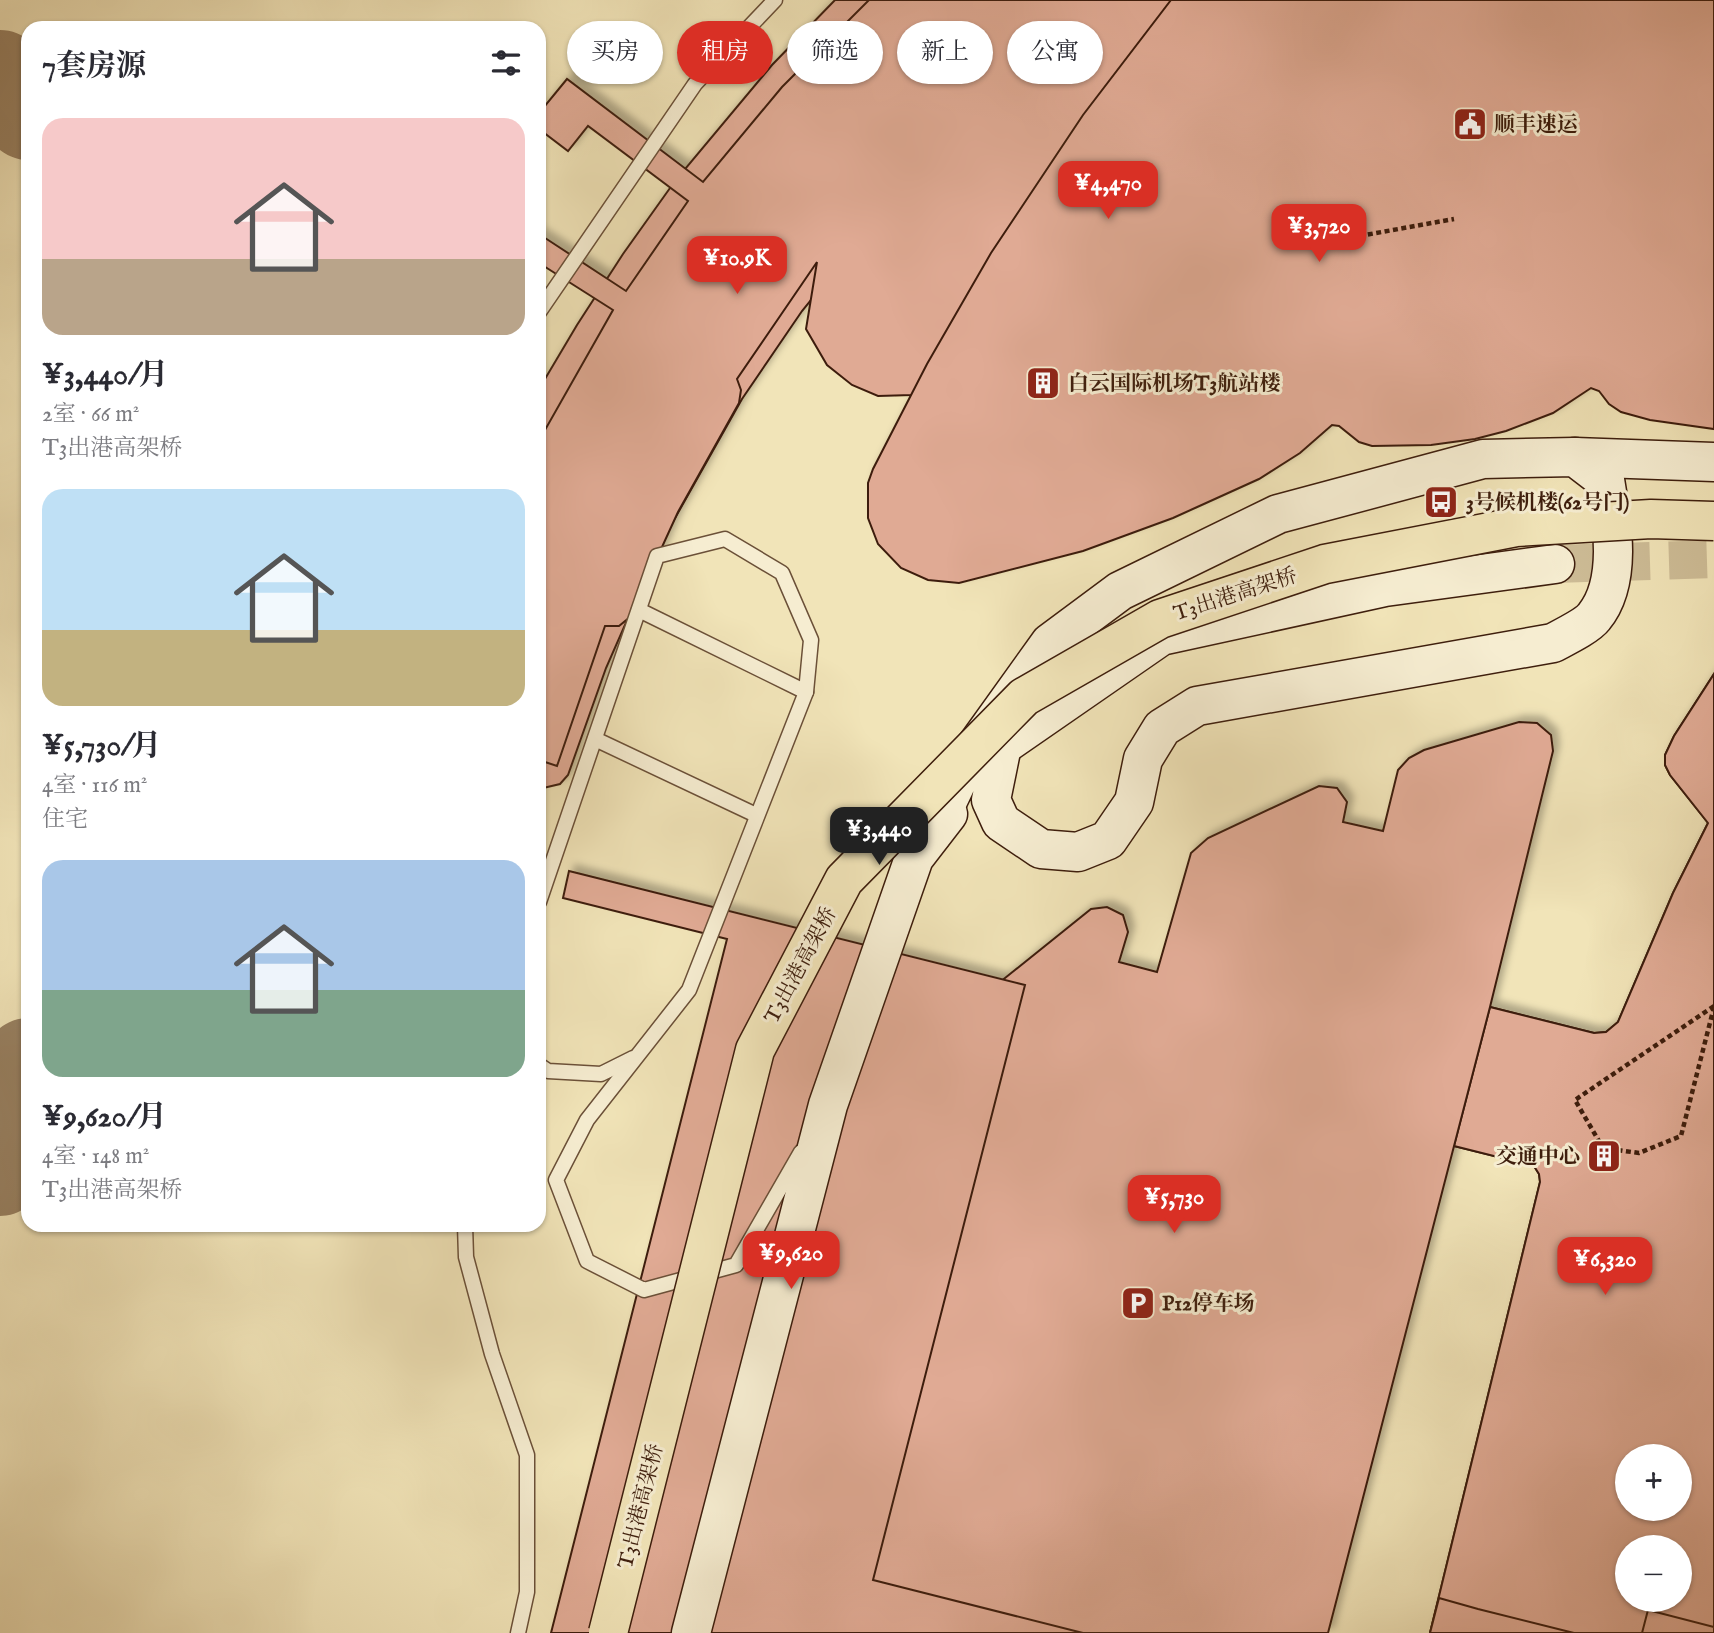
<!DOCTYPE html>
<html lang="zh">
<head>
<meta charset="utf-8">
<style>
	:root { --surface:#fff; --page:#f2f2f3; --text:#2b2b33; --muted:#7c7c81; --accent:#d93025 }
	body { margin:0; font-family:"IM FELL English","Noto Serif SC",serif; background:var(--page); color:var(--text); height:100vh; display:flex; flex-direction:column; font-size:26px; white-space:nowrap }
	* { box-sizing:border-box; margin:0 }
	p { font-size:23px; color:var(--muted) }
	.icon { flex:none; width:38px; height:38px; fill:none; stroke:currentColor; stroke-width:2; stroke-linecap:round; stroke-linejoin:round }
	.map { position:relative; flex:1; overflow:hidden }
	.side { position:absolute; left:21px; top:21px; width:525px; height:1211px; display:flex; flex-direction:column; background:var(--surface); border-radius:21px; box-shadow:0 2px 5px #0004 }
	.side>* { flex:none }
	.hud { position:absolute; left:567px; top:21px; width:665px; height:63px; display:flex; gap:14px }
	.buttons { position:absolute; left:1615px; top:1444px; display:grid; gap:14px }
	.buttons a { display:grid; place-items:center; width:77px; height:77px; border-radius:50%; background:var(--surface); box-shadow:0 2px 5px #0004; font-size:35px }
	.price { position:absolute; translate:-50% -60px; padding:0 16px; border-radius:14px; background:var(--accent); color:#fff; font-size:23px; line-height:46px; filter:drop-shadow(0 2px 4px #0008) }
	.price::after { content:''; position:absolute; left:50%; top:42px; width:21px; height:16px; margin-left:-10px; background:inherit; clip-path:polygon(0 0,100% 0,50% 100%) }
	.price.current { background:#222; color:#fff }
	ul { padding:0; list-style:none }
	li { display:grid; align-content:center; gap:14px; height:371px; padding:0 21px }
	li span { display:grid; place-items:center; height:217px; border-radius:21px; color:#555 }
	li>.icon { margin-inline-start:auto }
	span .icon { width:126px; height:126px; fill:#fffc; stroke-width:1 }
	li b { font-size:30px }
	h2 { display:flex; justify-content:space-between; align-items:center; height:84px; padding:0 21px; font-size:30px }
	.chip { padding:0 24px; border-radius:32px; background:var(--surface); box-shadow:0 2px 5px #0004; font-size:24px; line-height:63px }
	.chip.current { background:var(--accent); color:#fff }
	.map>svg:first-child { display:block }
	.lines { fill:none; stroke-linecap:round; stroke-linejoin:round }
	.taxiway { stroke:#988162; stroke-width:88 }
	.building { fill:#e0aa94; stroke:#3e1e0d; stroke-width:2; fill-rule:evenodd; filter:url(#shadow) }
	.secondary-tunnel { stroke:#cdbc96; stroke-width:38; stroke-dasharray:38 19; stroke-linecap:butt }
	.lane-casing { stroke:#6b5038; stroke-width:17 }
	.secondary-casing { stroke:#3e1e0d; stroke-width:41 }
	.path { stroke:#3e1e0d; stroke-width:4.5; stroke-dasharray:5 3.5; stroke-linecap:butt }
	.lane { stroke:#f6edd1; stroke-width:14 }
	.secondary { stroke:#f6edd1; stroke-width:38 }
	.primary-bridge-casing { stroke:#3e1e0d; stroke-width:41; stroke-linecap:butt }
	.primary-bridge { stroke:#f1e4b8; stroke-width:38 }
	.labels { text-anchor:middle; stroke-width:6; stroke-linejoin:round; paint-order:stroke }
	.poi-label { font-size:21px; font-weight:bold; fill:#3e1e0d; stroke:#f6edd1; text-anchor:start }
	.street-label { font-size:21px; fill:#3e1e0d; stroke:#f6edd1 }
</style>
</head>
<body>
<div class="map">
<svg width="1714" height="1633" viewBox="0 0 1714 1633">
	<defs>
		<filter id="shadow"><feDropShadow dx="6" dy="-6" stdDeviation="3.5" flood-color="#0004"/></filter>
	</defs>
	<rect width="100%" height="100%" fill="#f1e4b8"/>
	<filter id="stains"><feTurbulence type="fractalNoise" baseFrequency=".00286" numOctaves="4"/><feColorMatrix values="0 0 0 0 .2 0 0 0 0 .09 0 0 0 0 .02 0 0 0 .5 -.17"/></filter>
	<radialGradient id="worn" r=".72"><stop offset=".6" stop-color="#630" stop-opacity="0"/><stop offset="1" stop-color="#630" stop-opacity=".3"/></radialGradient>
	<g class="lines">
		<g class="taxiway">
			<polyline points="0,74 28,116"/>
			<polyline points="0,1172 28,1062"/>
		</g>
	</g>
	<g class="building">
		<polygon points="835,0 1107,0 1030,63 937,152 892,200 802,311 742,399 661,543 606,668 568,775 560,784 539,789 539,389 577,325 623,254 675,181 772,65"/>
		<polygon points="869,0 1714,0 1714,285 1630,285 1525,292 1527,312 1470,318 1469,298 1346,318 1268,338 1274,357 1221,373 1215,354 1141,381 1006,437 989,440 971,432 956,415 950,398 952,380 912,395 878,396 852,385 827,365 806,329 817,262 737,379 741,390 739,403 678,512 630,617 619,626 605,626 557,766 539,760 539,427 545,430 613,310 539,263 539,234 626,291 688,201 588,126 568,151 539,129 539,113 567,79 703,182 782,87"/>
		<polygon points="1171,0 1714,0 1714,429 1650,420 1621,412 1609,404 1599,391 1591,388 1553,413 1506,431 1475,439 1431,445 1372,446 1359,442 1339,426 1332,425 1300,453 1259,479 1173,518 1083,551 959,583 928,580 901,568 878,544 868,518 868,483 873,469 927,364 991,253 1083,115"/>
		<path d="M1714,674V1633H1430L1540,1182L1539,1174L1534,1166L1454,1146L1490,1007L1594,1033L1606,1032L1618,1022L1673,893L1708,823L1670,775L1665,765V755L1674,736ZM1628,1456H1680V1508H1628ZM1628,1547H1680V1600H1628Z"/>
		<path d="M1714,674V1633H1430L1540,1182L1539,1174L1534,1166L1454,1146L1490,1007L1594,1033L1606,1032L1618,1022L1673,893L1708,823L1670,775L1665,765V755L1674,736ZM1628,1456H1680V1508H1628ZM1628,1547H1680V1600H1628Z"/>
		<polygon points="1519,722 1537,723 1551,735 1553,751 1490,1007 1328,1633 779,1633 929,1046 954,1019 1091,909 1107,907 1123,915 1128,932 1119,962 1157,972 1191,853 1208,838 1319,786 1337,788 1347,802 1343,822 1383,831 1398,770 1409,758 1424,750"/>
		<polygon points="569,871 1025,985 873,1580 1083,1633 551,1633 727,939 563,898"/>
		<polygon points="1439,1598 1478,1609 1574,1633 1430,1633"/>
		<polygon points="1648,1610 1714,1627 1714,1633 1642,1633"/>
	</g>
	<g class="lines">
		<polyline class="secondary-tunnel" points="1555,564 1714,559"/>
		<g class="lane-casing">
			<g id="lane">
				<polyline points="539,312 695,84 775,0"/>
				<polyline points="639,610 806,692"/>
				<polyline points="595,739 756,815"/>
				<polyline points="539,902 657,556 725,539 782,573 811,640 806,692 689,990 587,1120 556,1180 587,1261 644,1290 736,1265 801,1152"/>
				<polyline points="539,1065 548,1071 601,1074 633,1058"/>
				<polyline points="465,1225 466,1257 492,1354 527,1455 527,1592 518,1633"/>
			</g>
		</g>
		<g class="secondary-casing">
			<g id="secondary">
				<polyline points="1575,457 1714,462"/>
				<polyline points="986,767 1002,746 1161,636 1385,587 1555,564"/>
				<path d="M932,834L969,756L1050,643L1120,591L1278,514L1483,459L1575,457L1605,480C1612,521 1623,582 1594,617C1587,626 1564,637 1553,643L1197,706L1162,728L1143,759L1134,802L1108,840L1078,852L1041,849L1001,822L991,800L1002,746"/>
				<polyline points="691,1633 828,1105 914,858 948,814"/>
			</g>
		</g>
		<g class="path">
			<polyline points="1326,242 1454,219"/>
			<polyline points="1714,1006 1575,1100 1603,1148 1639,1153 1681,1136 1714,1007"/>
		</g>
		<use href="#lane" class="lane"/>
		<use href="#secondary" class="secondary"/>
		<g class="primary-bridge-casing">
			<polyline id="primary-bridge" points="608,1633 755,1050 844,880 1024,697 1160,619 1325,564 1516,527 1651,519 1714,521"/>
		</g>
		<use href="#primary-bridge" class="primary-bridge"/>
	</g>
	<defs>
		<g id="civic-square" transform="scale(1.75)"><rect x="-9" y="-9" width="18" height="18" rx="4" fill="#8f2418" stroke="#f6edd1"/><path d="M-.6-6.5H3V-4.5H.6V-3L4-1V1h2V6H-6V1h2V-1L-.6-3ZM-1.2 2.5V6h2.4V2.5Z" fill="#fff"/></g>
		<g id="building-square" transform="scale(1.75)"><rect x="-9" y="-9" width="18" height="18" rx="4" fill="#8f2418" stroke="#f6edd1"/><path d="M-4-6H4V6H1V3H-1V6H-4ZM-2.5-4.3h1.7v1.8h-1.7ZM.8-4.3h1.7v1.8H.8ZM-2.5-1h1.7V.8h-1.7ZM.8-1h1.7V.8H.8Z" fill="#fff"/></g>
		<g id="bus-square" transform="scale(1.75)"><rect x="-9" y="-9" width="18" height="18" rx="4" fill="#8f2418" stroke="#f6edd1"/><path d="M-5-6H5V4H4V6H2V4H-2V6H-4V4H-5ZM-3.5-4V0h7V-4ZM-3.5 1.2v1.5H-2V1.2ZM2 1.2v1.5H3.5V1.2Z" fill="#fff"/></g>
		<g id="parking-square" transform="scale(1.75)"><rect x="-9" y="-9" width="18" height="18" rx="4" fill="#8f2418" stroke="#f6edd1"/><path d="M-3.5-5.5H1a3.5 3.5 0 0 1 0 7H-1V5.5H-3.5ZM-1-3.4V-.6H.8a1.4 1.4 0 0 0 0-2.8Z" fill="#fff"/></g>
	</defs>
	<g fill-rule="evenodd">
		<use href="#civic-square" x="1470" y="124"/>
		<use href="#building-square" x="1043" y="383"/>
		<use href="#bus-square" x="1441" y="502"/>
		<use href="#building-square" x="1604" y="1156"/>
		<use href="#parking-square" x="1138" y="1303"/>
	</g>
	<g class="labels">
		<g class="poi-label">
			<text x="1494" y="131">顺丰速运</text>
			<text x="1068" y="390">白云国际机场T3航站楼</text>
			<text x="1466" y="509">3号候机楼(62号门)</text>
			<text x="1580" y="1163" text-anchor="end">交通中心</text>
			<text x="1162" y="1310">P12停车场</text>
		</g>
		<g class="street-label">
			<text transform="translate(1235 594) rotate(-18)" y="7">T3出港高架桥</text>
			<text transform="translate(800 965) rotate(-62)" y="7">T3出港高架桥</text>
			<text transform="translate(640 1506) rotate(-76)" y="7">T3出港高架桥</text>
		</g>
	</g>
	<rect width="100%" height="100%" filter="url(#stains)"/>
	<rect width="100%" height="100%" fill="url(#worn)"/>
</svg>
<div class="buttons">
<a>+</a>
<a>−</a>
</div>
<b class="price" style="left:1108px;top:221px">¥4,470</b>
<b class="price" style="left:1319px;top:264px">¥3,720</b>
<b class="price" style="left:737px;top:296px">¥10.9K</b>
<b class="price current" style="left:879px;top:867px">¥3,440</b>
<b class="price" style="left:1174px;top:1235px">¥5,730</b>
<b class="price" style="left:791px;top:1291px">¥9,620</b>
<b class="price" style="left:1605px;top:1297px">¥6,320</b>
<div class="hud">
<a class="chip">买房</a>
<a class="chip current">租房</a>
<a class="chip">筛选</a>
<a class="chip">新上</a>
<a class="chip">公寓</a>
</div>
<section class="side">
<h2>7套房源<svg class="icon" aria-label="filters" viewBox="0 0 24 24"><path d="M4 7h16M4 17h16"/><circle cx="9" cy="7" r="2"/><circle cx="15" cy="17" r="2"/></svg></h2>
<ul>
<li><span style="background:linear-gradient(#f6c9c9 65%,#b9a48a 0)"><svg class="icon" aria-label="home" viewBox="0 0 24 24"><path d="M3 11l9-7 9 7M6 9v11h12V9"/></svg></span><div><b>¥3,440/月</b><p>2室 · 66 m²</p><p>T3出港高架桥</p></div></li>
<li><span style="background:linear-gradient(#bfe0f5 65%,#c2b280 0)"><svg class="icon" aria-label="home" viewBox="0 0 24 24"><path d="M3 11l9-7 9 7M6 9v11h12V9"/></svg></span><div><b>¥5,730/月</b><p>4室 · 116 m²</p><p>住宅</p></div></li>
<li><span style="background:linear-gradient(#a9c7e8 60%,#7fa58c 0)"><svg class="icon" aria-label="home" viewBox="0 0 24 24"><path d="M3 11l9-7 9 7M6 9v11h12V9"/></svg></span><div><b>¥9,620/月</b><p>4室 · 148 m²</p><p>T3出港高架桥</p></div></li>
</ul>
</section>
</div>
</body>
</html>
